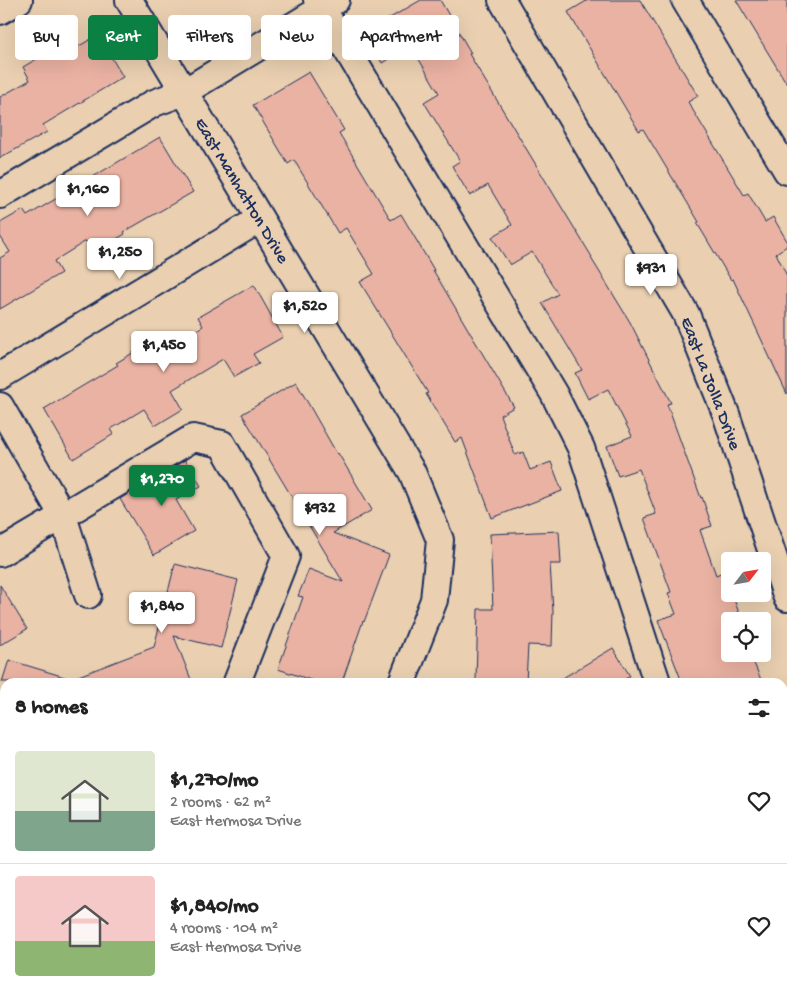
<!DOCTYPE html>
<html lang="en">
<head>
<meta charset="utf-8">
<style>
	:root { --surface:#fff; --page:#f6f6f6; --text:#222; --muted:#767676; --line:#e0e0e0; --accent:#0b8043 }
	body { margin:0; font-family:"Gochi Hand",sans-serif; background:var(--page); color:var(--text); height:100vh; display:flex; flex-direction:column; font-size:19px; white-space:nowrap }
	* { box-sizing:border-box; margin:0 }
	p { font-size:16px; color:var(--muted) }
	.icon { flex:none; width:28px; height:28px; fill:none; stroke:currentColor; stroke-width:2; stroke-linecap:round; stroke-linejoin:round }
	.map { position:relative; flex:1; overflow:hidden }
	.drawer { position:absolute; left:0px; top:678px; width:788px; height:321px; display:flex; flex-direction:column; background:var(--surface); border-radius:15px 15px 0 0; box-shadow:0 5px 20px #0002 }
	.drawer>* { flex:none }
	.guide { position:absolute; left:15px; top:15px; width:500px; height:45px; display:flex; gap:10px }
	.needle { width:32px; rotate:59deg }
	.fabs { position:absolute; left:721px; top:552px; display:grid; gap:10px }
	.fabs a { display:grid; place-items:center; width:50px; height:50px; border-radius:5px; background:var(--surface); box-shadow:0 5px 20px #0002; font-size:25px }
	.price { position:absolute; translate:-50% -42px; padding:0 11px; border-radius:5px; background:#fff; color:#222; font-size:16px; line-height:32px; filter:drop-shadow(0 1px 2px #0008) }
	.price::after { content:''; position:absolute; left:50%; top:30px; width:15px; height:11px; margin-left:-8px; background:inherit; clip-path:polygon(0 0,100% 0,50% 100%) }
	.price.active { background:var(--accent); color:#fff }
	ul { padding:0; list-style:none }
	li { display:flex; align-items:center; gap:15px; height:125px; padding:0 15px }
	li+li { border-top:1px solid var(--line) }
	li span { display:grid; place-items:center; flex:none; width:140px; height:100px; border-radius:5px; color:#555 }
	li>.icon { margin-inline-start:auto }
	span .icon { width:60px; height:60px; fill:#fffc; stroke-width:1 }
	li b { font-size:21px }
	h2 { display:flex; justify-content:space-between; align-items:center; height:60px; padding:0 15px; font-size:21px }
	.tag { padding:0 18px; border-radius:5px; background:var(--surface); box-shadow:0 5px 20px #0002; font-size:18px; line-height:45px }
	.tag.active { background:var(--accent); color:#fff }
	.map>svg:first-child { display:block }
	.building { fill:#eab2a2; stroke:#1b2f5e }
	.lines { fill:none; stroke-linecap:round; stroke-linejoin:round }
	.minor-casing { stroke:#1b2f5e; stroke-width:30 }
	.minor { stroke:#ead0b1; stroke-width:26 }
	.labels { text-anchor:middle; stroke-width:4; stroke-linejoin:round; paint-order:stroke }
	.street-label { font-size:18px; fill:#1b2f5e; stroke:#ead0b1 }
</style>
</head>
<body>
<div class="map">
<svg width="787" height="998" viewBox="0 0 787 998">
	<rect width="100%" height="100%" fill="#ead0b1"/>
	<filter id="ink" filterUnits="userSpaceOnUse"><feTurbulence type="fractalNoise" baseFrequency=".02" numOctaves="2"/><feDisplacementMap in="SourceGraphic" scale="10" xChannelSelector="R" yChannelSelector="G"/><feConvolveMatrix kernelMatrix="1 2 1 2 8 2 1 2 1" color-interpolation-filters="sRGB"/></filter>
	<g filter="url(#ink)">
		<g class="building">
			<polygon points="421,0 440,0 471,53 469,54 556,198 592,257 591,258 630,322 671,403 667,404 701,498 702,497 712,526 700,530 716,575 723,572 730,589 730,594 732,594 742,621 730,621 730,654 750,654 762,682 682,682 658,620 676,614 668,593 671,592 644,518 656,514 639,469 618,476 607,446 632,436 608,389 588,399 575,373 582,370 542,303 558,294 532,252 510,265 492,237 512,225 488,185 470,196 452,166 460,161 424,102 439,93 411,46 382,63 364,33"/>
			<polygon points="588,0 640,0 698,96 688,102 744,195 748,193 765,222 773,217 787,241 787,246 776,253 787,276 787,394 733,279 731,280 697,223 699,222 643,129 639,131 568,12"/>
			<polygon points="736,0 787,0 787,84"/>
			<polygon points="98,35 123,77 43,125 47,132 0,158 0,97 30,80 23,67 57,47 62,56"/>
			<polygon points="309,72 344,130 339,133 391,220 401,214 434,270 433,270 514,407 500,415 515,455 523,452 530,470 551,462 562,491 492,518 462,438 455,442 426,394 428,393 360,282 374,274 346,228 338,233 294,160 288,164 253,105"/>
			<polygon points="160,137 193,192 124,232 125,234 93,253 86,241 54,261 61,273 0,309 0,258 10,252 0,236 0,223 23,210 27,216"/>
			<polygon points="254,285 283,337 253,354 259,363 234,377 223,359 172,390 183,409 155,426 144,409 111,429 114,434 73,459 44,409 118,365 116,363 148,344 155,355 203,326 198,317"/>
			<polygon points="296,382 337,454 338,453 372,510 333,533 389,555 364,622 363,621 342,682 317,682 278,669 303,597 298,596 309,569 343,582 242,414"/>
			<polygon points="185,460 201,486 176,500 194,531 154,555 120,499"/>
			<polygon points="559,531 561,564 550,564 553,611 552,646 528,645 526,682 476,681 478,609 493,609 490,534"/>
			<polygon points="175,564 238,580 221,648 174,636 192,682 2,682 9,660 68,678 68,680 154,647"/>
			<polygon points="0,585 27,629 0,645"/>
			<polygon points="613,648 630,676 620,682 556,682"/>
		</g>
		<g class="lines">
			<g class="minor-casing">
				<g id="minor">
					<polyline points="129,0 412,472 440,540 434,600 402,682"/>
					<polyline points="317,0 554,394 581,448 657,682"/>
					<polyline points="502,0 686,314 726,414 787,598"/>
					<polyline points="685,0 787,171"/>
					<polyline points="0,11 19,0"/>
					<polyline points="0,195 154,103 184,92 336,0"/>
					<polyline points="0,376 260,219"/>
					<polyline points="0,406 63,516 88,595"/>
					<polyline points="0,553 193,438 222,444 286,556 237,682"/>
					<polyline points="0,742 5,744"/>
					<polyline points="0,909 5,911"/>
					<polyline points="220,994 231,998"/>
					<polyline points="283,998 284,994"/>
				</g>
			</g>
			<use href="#minor" class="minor"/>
		</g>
	</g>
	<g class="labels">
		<g class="street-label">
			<text transform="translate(243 190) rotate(59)" y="6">East Manhatton Drive</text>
			<text transform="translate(712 383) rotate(69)" y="6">East La Jolla Drive</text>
		</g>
	</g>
</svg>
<div class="fabs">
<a><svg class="needle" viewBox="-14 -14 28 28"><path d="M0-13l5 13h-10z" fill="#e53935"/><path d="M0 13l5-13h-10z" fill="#767676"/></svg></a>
<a><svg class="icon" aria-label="locate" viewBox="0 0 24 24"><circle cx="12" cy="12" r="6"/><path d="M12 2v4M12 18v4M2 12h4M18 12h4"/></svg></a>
</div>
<b class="price" style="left:88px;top:217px">$1,160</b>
<b class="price" style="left:120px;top:280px">$1,250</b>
<b class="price" style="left:651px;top:296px">$931</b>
<b class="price" style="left:305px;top:334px">$1,520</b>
<b class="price" style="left:164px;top:373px">$1,450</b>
<b class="price active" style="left:162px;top:507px">$1,270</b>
<b class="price" style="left:320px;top:536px">$932</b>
<b class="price" style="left:162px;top:634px">$1,840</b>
<div class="guide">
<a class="tag">Buy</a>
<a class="tag active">Rent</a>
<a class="tag">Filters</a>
<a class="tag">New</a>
<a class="tag">Apartment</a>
</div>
<section class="drawer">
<h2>8 homes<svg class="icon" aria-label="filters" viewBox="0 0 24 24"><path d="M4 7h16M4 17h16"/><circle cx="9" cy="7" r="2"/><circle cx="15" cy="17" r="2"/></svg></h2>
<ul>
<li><span style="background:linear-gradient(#dfe7d0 60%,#7fa58c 0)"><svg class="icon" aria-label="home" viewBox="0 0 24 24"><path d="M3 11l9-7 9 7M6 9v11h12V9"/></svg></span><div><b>$1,270/mo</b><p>2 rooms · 62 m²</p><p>East Hermosa Drive</p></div><svg class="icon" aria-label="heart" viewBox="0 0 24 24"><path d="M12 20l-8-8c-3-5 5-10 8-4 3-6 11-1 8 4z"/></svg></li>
<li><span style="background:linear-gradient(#f6c9c9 65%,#8fb573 0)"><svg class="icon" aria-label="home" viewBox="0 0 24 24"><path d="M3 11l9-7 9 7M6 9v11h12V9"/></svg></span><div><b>$1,840/mo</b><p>4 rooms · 104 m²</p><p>East Hermosa Drive</p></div><svg class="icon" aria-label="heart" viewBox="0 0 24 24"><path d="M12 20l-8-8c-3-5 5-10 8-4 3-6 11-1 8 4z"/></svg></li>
</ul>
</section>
</div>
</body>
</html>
